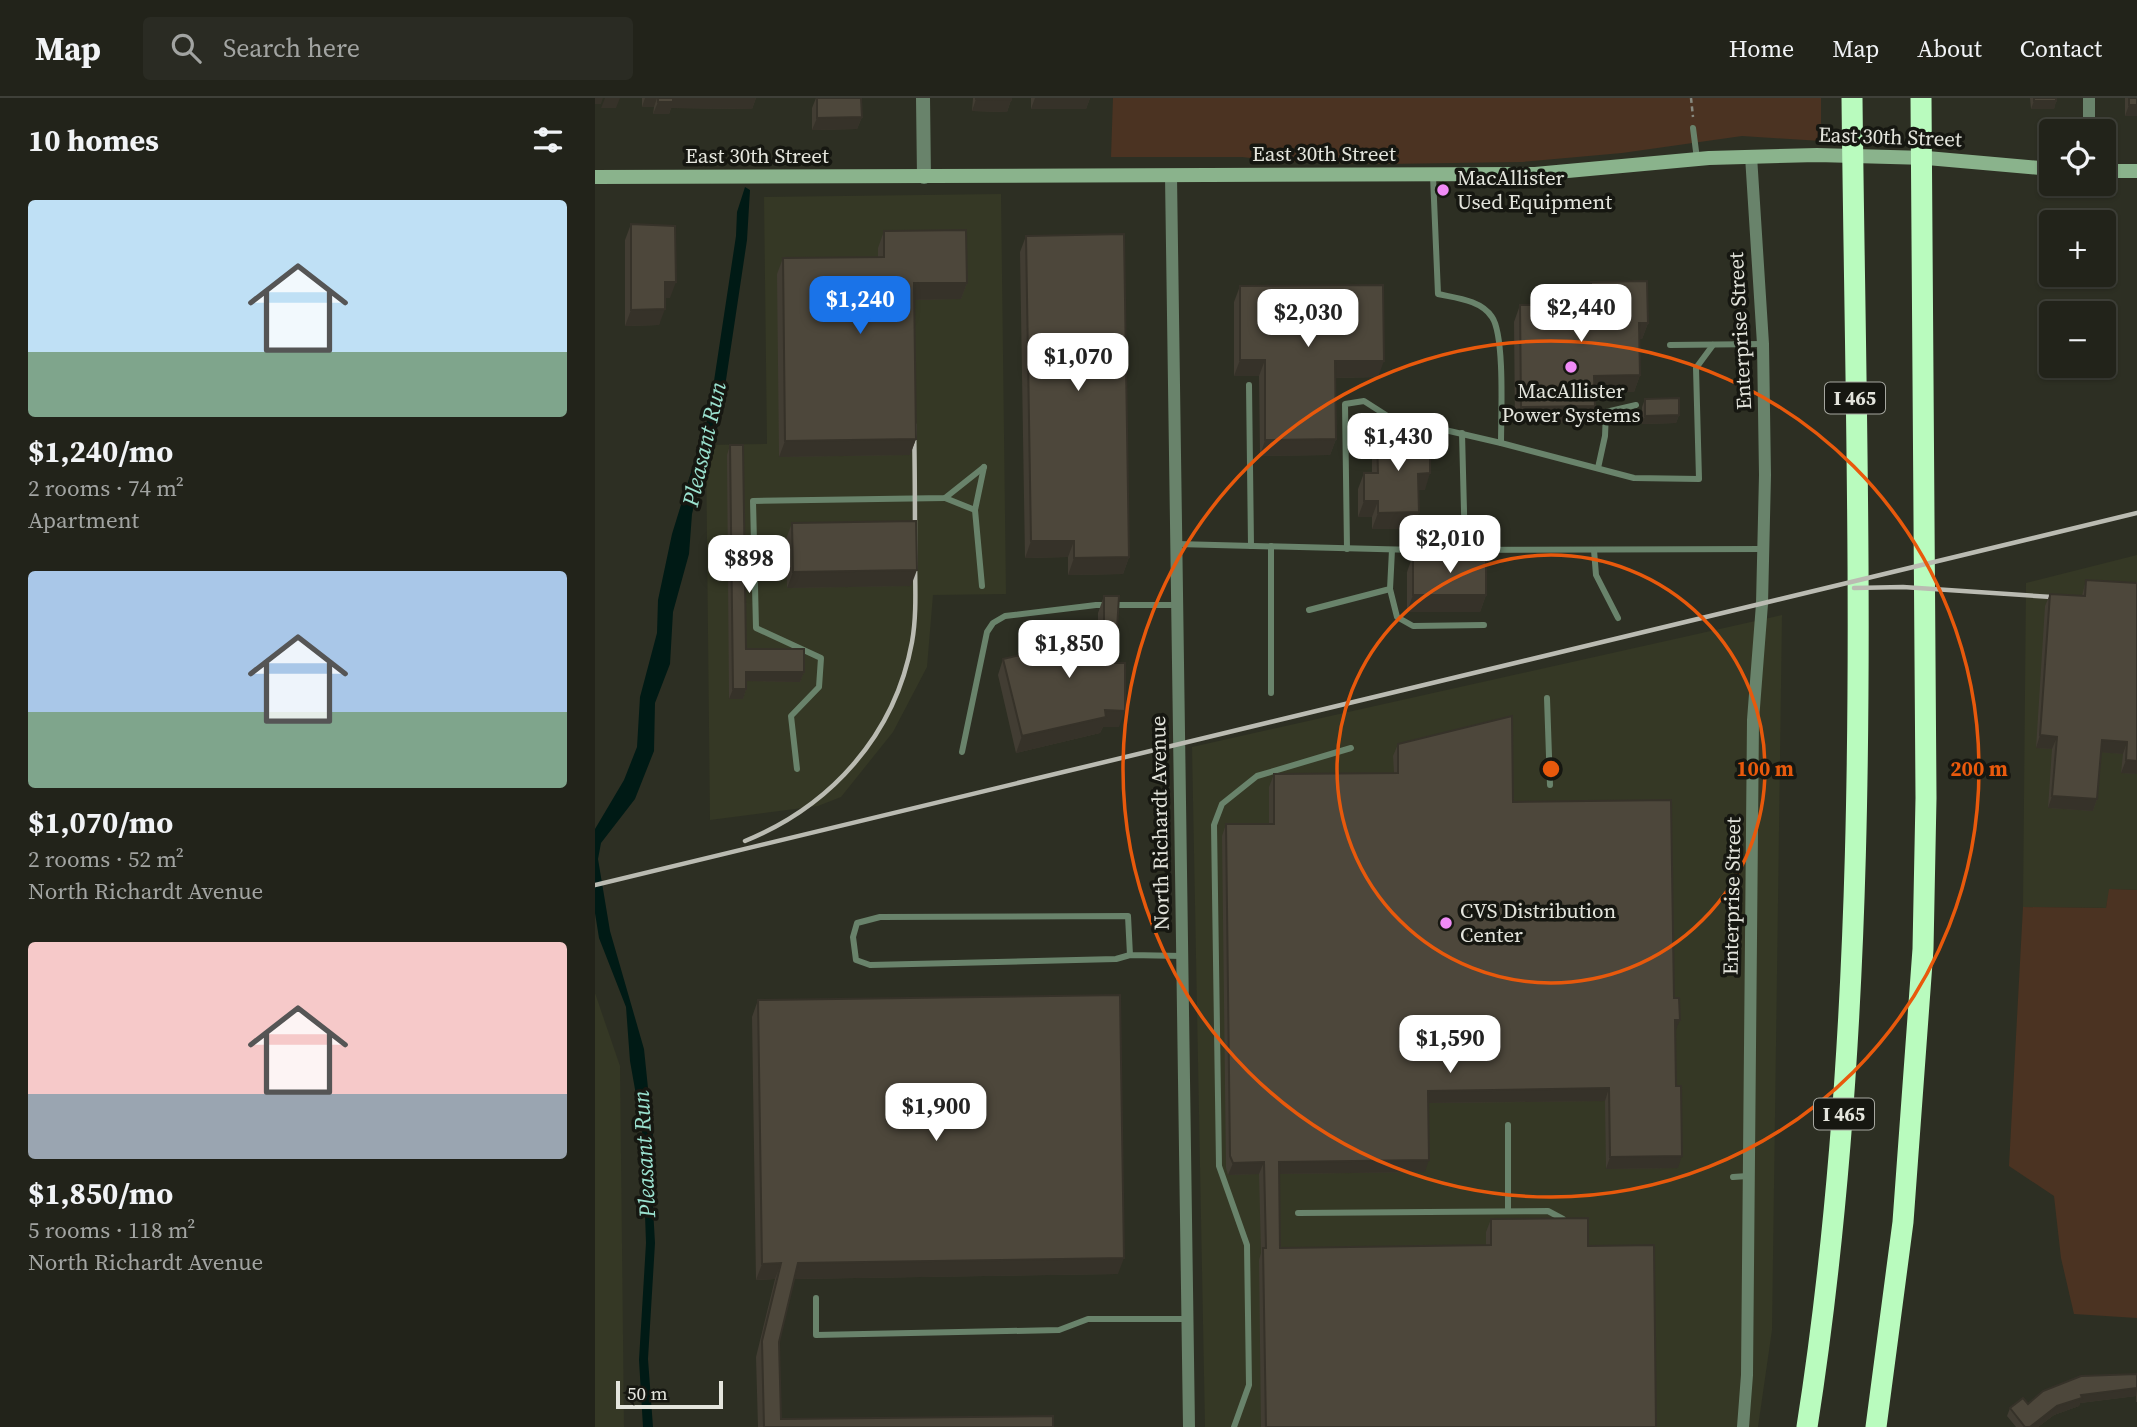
<!DOCTYPE html>
<html lang="en">
<head>
<meta charset="utf-8">
<style>
	:root { --surface:#22231a; --page:#2a2b23; --text:#f1f3f6; --muted:#a2a4a2; --line:#3f4039; --accent:#1a73e8 }
	body { margin:0; font-family:"Source Serif 4",serif; background:var(--page); color:var(--text); height:100vh; display:flex; flex-direction:column; font-size:26px; white-space:nowrap }
	* { box-sizing:border-box; margin:0 }
	p { font-size:23px; color:var(--muted) }
	.icon { flex:none; width:38px; height:38px; fill:none; stroke:currentColor; stroke-width:2; stroke-linecap:round; stroke-linejoin:round }
	.map { position:relative; flex:1; overflow:hidden }
	.drawer { display:flex; flex-direction:column; background:var(--surface); width:595px }
	.drawer>* { flex:none }
	.controls { position:absolute; left:1444px; top:21px; display:grid; gap:14px }
	.controls a { display:grid; place-items:center; width:77px; height:77px; border-radius:7px; background:var(--surface); box-shadow:0 2px 5px #0004,0 0 0 2px var(--line); font-size:35px }
	.scale { position:absolute; left:21px; bottom:18px; width:107px; box-sizing:border-box; padding-left:7px; border:4px solid #e4e5dd; border-top:0; font-size:19px; line-height:24px; white-space:nowrap; color:#e4e5dd; -webkit-text-stroke:5px #161711; paint-order:stroke }
	.price { position:absolute; translate:-50% -60px; padding:0 16px; border-radius:14px; background:#fff; color:#222; font-size:23px; line-height:46px; filter:drop-shadow(0 2px 4px #0008) }
	.price::after { content:''; position:absolute; left:50%; top:42px; width:21px; height:16px; margin-left:-10px; background:inherit; clip-path:polygon(0 0,100% 0,50% 100%) }
	.price.active { background:var(--accent); color:#fff }
	ul { padding:0; list-style:none }
	li { display:grid; align-content:center; gap:14px; height:371px; padding:0 28px }
	li span { display:grid; place-items:center; height:217px; border-radius:7px; color:#555 }
	li>.icon { margin-inline-start:auto }
	span .icon { width:126px; height:126px; fill:#fffc; stroke-width:1 }
	li b { font-size:30px }
	h2 { display:flex; justify-content:space-between; align-items:center; height:84px; padding:0 28px; font-size:30px }
	header { display:flex; align-items:center; gap:42px; box-sizing:border-box; height:98px; padding:0 35px; background:var(--surface); border-bottom:2px solid var(--line) }
	header strong { font-size:33px }
	nav { display:flex; gap:38px; margin-inline-start:auto; font-size:24px }
	.search { width:490px; height:63px; background:var(--page); display:flex; align-items:center; gap:18px; box-sizing:border-box; padding:0 24px; border-radius:7px; color:var(--muted); font-size:26px }
	main { display:flex; flex:1; min-height:0 }
	.map>svg:first-child { display:block }
	.built { fill:#353825 }
	.green { fill:#4b3322 }
	.water { fill:#001a15 }
	.lines { fill:none; stroke-linecap:round; stroke-linejoin:round }
	.path { stroke:#87897f; stroke-width:2.5; stroke-dasharray:5 3.5; stroke-linecap:butt }
	.service { stroke:#69836b; stroke-width:6 }
	.minor { stroke:#69836b; stroke-width:12 }
	.tertiary { stroke:#69836b; stroke-width:14 }
	.secondary { stroke:#8ab38c; stroke-width:14 }
	.motorway { stroke:#b9fbbe; stroke-width:21 }
	.rail { stroke:#babbb2; stroke-width:4.5 }
	.wall { fill:#423d33 }
	.shaded-wall { fill:#363229 }
	.building { fill:#4d473b; stroke:#363229; stroke-width:2 }
	.ring { fill:none; stroke:#e8590c; stroke-width:3.5 }
	.poi-dot { fill:#f08bf6; stroke:#161711; stroke-width:2.5 }
	.labels { text-anchor:middle; stroke-width:7; stroke-linejoin:round; paint-order:stroke }
	.shield { fill:#161711; stroke:#a6a7a0; stroke-width:2 }
	.shield-label { font-size:19px; font-weight:bold; fill:#e4e5dd }
	.street-label { font-size:21px; fill:#e4e5dd; stroke:#161711 }
	.poi-label { font-size:21px; fill:#e4e5dd; stroke:#161711; text-anchor:start }
	.water-label { font-size:23px; font-style:italic; fill:#9be2d0; stroke:#161711 }
	.centre { fill:#e8590c; stroke:#161711; stroke-width:3.5 }
	.ring-label { font-size:21px; text-anchor:middle; font-weight:bold; fill:#e8590c; stroke:#161711; stroke-width:7; stroke-linejoin:round; paint-order:stroke }
</style>
</head>
<body>
<header>
<strong>Map</strong>
<div class="search"><svg class="icon" aria-label="search" viewBox="0 0 24 24"><circle cx="10" cy="10" r="6"/><path d="M15 15l6 6"/></svg>Search here</div>
<nav><a>Home</a><a>Map</a><a>About</a><a>Contact</a></nav>
</header>
<main>
<section class="drawer">
<h2>10 homes<svg class="icon" aria-label="filters" viewBox="0 0 24 24"><path d="M4 7h16M4 17h16"/><circle cx="9" cy="7" r="2"/><circle cx="15" cy="17" r="2"/></svg></h2>
<ul>
<li><span style="background:linear-gradient(#bfe0f5 70%,#7fa58c 0)"><svg class="icon" aria-label="home" viewBox="0 0 24 24"><path d="M3 11l9-7 9 7M6 9v11h12V9"/></svg></span><div><b>$1,240/mo</b><p>2 rooms · 74 m²</p><p>Apartment</p></div></li>
<li><span style="background:linear-gradient(#a9c7e8 65%,#7fa58c 0)"><svg class="icon" aria-label="home" viewBox="0 0 24 24"><path d="M3 11l9-7 9 7M6 9v11h12V9"/></svg></span><div><b>$1,070/mo</b><p>2 rooms · 52 m²</p><p>North Richardt Avenue</p></div></li>
<li><span style="background:linear-gradient(#f6c9c9 70%,#9aa5b1 0)"><svg class="icon" aria-label="home" viewBox="0 0 24 24"><path d="M3 11l9-7 9 7M6 9v11h12V9"/></svg></span><div><b>$1,850/mo</b><p>5 rooms · 118 m²</p><p>North Richardt Avenue</p></div></li>
</ul>
</section>
<div class="map">
<svg width="1542" height="1329" viewBox="0 0 1542 1329">
	<rect width="100%" height="100%" fill="#2d2f23"/>
	<g class="built">
		<polygon points="406,96 411,496 338,497 332,569 298,634 246,699 223,708 115,722 111,347 172,346 169,99"/>
		<polygon points="1542,457 1542,792 1515,791 1511,810 1428,809 1431,485"/>
		<polygon points="1187,517 1177,1232 1163,1329 610,1329 597,649"/>
		<polygon points="0,895 25,968 29,1329 0,1329"/>
	</g>
	<g class="green">
		<polygon points="518,0 1226,0 1226,43 1147,38 1027,55 927,64 789,66 694,64 647,59 516,59"/>
		<polygon points="1514,791 1542,792 1542,1220 1479,1216 1466,1160 1459,1098 1414,1068 1428,809 1511,810"/>
	</g>
	<polygon class="water" points="150,89 155,92 152,142 125,322 109,367 97,416 94,456 78,514 75,566 60,605 59,653 40,701 6,745 3,761 15,833 49,951 58,1039 57,1093 60,1145 53,1261 58,1329 48,1329 44,1262 51,1145 47,1031 35,963 31,909 4,840 0,815 0,731 29,682 42,649 45,599 62,535 63,502 77,436 114,316 141,138 142,114"/>
	<g class="lines">
		<polyline class="path" points="1096,0 1098,19"/>
		<g class="service">
			<polyline points="1098,30 1102,61"/>
			<path d="M838,78L843,196C861,200 886,202 897,219C910,238 906,319 906,345L1039,380L1104,381L1101,270L1118,247"/>
			<polyline points="1075,247 1168,246"/>
			<polyline points="654,287 656,448"/>
			<polyline points="867,335 870,452"/>
			<polyline points="1003,370 1010,338 1011,314 1041,307"/>
			<polyline points="350,400 380,412 389,369"/>
			<polyline points="380,412 387,488"/>
			<polyline points="582,446 821,452 1168,451"/>
			<polyline points="676,448 676,595"/>
			<polyline points="752,451 750,306 769,303 794,319 906,345"/>
			<polyline points="999,452 1001,477 1023,520"/>
			<polyline points="795,491 802,519 818,528 889,527"/>
			<polyline points="714,512 795,491 797,452"/>
			<polyline points="952,600 955,687"/>
			<polyline points="367,654 392,534 398,525 410,518 501,507 582,507"/>
			<polyline points="202,671 196,618 224,589 226,560 161,530 158,403 350,400 389,369"/>
			<polyline points="535,857 521,861 275,867 261,862 258,839 262,825 285,819 533,818 535,857 588,858"/>
			<polyline points="1138,1079 1153,1078"/>
			<polyline points="913,1113 913,1027"/>
			<polyline points="703,1115 953,1113 968,1121"/>
			<polyline points="221,1200 221,1237 464,1232 493,1221 593,1221"/>
			<polyline points="639,1329 654,1287 652,1147 624,1068 619,727 627,706 662,678 756,650"/>
		</g>
		<g class="minor">
			<polyline points="1494,33 1494,0"/>
			<polyline points="576,78 594,1329"/>
			<polyline points="1148,1329 1152,1277 1158,622 1167,506 1170,377 1168,246 1156,58"/>
		</g>
		<polyline class="tertiary" points="328,0 329,79"/>
		<g class="secondary">
			<polyline points="1508,73 1542,73"/>
			<polyline points="0,79 940,76 1114,60 1222,57 1332,60 1456,71"/>
		</g>
		<g class="motorway">
			<path d="M1212,1329C1281,889 1262,443 1257,0"/>
			<polyline points="1281,1329 1308,1124 1328,851 1331,700 1326,0"/>
		</g>
		<g class="rail">
			<polyline points="1259,490 1308,489 1472,500"/>
			<path d="M150,743C236,708 300,637 317,544C322,516 320,487 320,459C320,415 320,370 319,326"/>
			<polyline points="0,787 1542,415"/>
		</g>
	</g>
	<g class="wall">
		<polygon points="47,0 161,0 157,11 76,10 74,16 58,16 59,9 47,9"/>
		<polygon points="221,0 266,0 267,19 262,31 217,32 217,10"/>
		<polygon points="378,0 416,0 416,2 412,14 377,13"/>
		<polygon points="436,0 495,0 491,11 436,11"/>
		<polygon points="1435,0 1461,0 1461,3 1459,11 1436,11"/>
		<rect x="1530" y="0" width="12" height="18"/>
		<polygon points="36,126 75,200 70,200 64,227 30,228 30,142"/>
		<polygon points="289,133 372,185 366,201 319,202 321,341 315,357 184,359 182,176 188,160 283,159 283,150"/>
		<polygon points="431,138 534,459 528,476 473,477 473,459 430,460 425,154"/>
		<polygon points="996,184 1053,225 1047,241 1044,241 1045,277 1039,294 999,294 1000,308 994,324 920,325 919,224 925,207 990,206 990,200"/>
		<polygon points="645,188 783,279 740,280 741,341 735,357 665,358 664,278 639,278 639,204"/>
		<polygon points="1050,301 1084,317 1081,325 1047,326 1047,309"/>
		<polygon points="782,337 830,392 823,392 824,414 818,431 777,431 777,419 763,419 763,391 769,375 777,375 777,353"/>
		<polygon points="135,347 151,551 209,574 205,584 151,583 151,591 148,601 134,601 132,357"/>
		<polygon points="197,425 316,488 192,490 191,441"/>
		<polygon points="818,457 891,497 885,514 812,514 812,474"/>
		<polygon points="1491,482 1542,676 1526,675 1528,656 1506,654 1502,701 1498,713 1453,710 1457,651 1441,650 1450,508 1455,496 1487,498"/>
		<polygon points="509,498 520,565 524,629 508,629 505,635 421,655 403,577 408,561 492,541 497,528 503,528 503,515"/>
		<polygon points="803,646 918,704 1079,900 1083,1070 1011,1071 1010,1003 834,1005 830,1074 685,1076 685,1150 891,1147 891,1134 896,1121 993,1148 1061,1329 666,1329 664,1162 666,1155 664,1076 633,1077 631,1070 627,738 631,726 674,726 674,689 679,676 799,675 798,658"/>
		<polygon points="163,902 523,1176 199,1181 184,1244 186,1321 458,1329 163,1329 161,1259 180,1181 161,1182 157,919"/>
		<polygon points="1542,1276 1542,1304 1541,1304 1541,1298 1485,1305 1484,1308 1459,1317 1443,1329 1421,1329 1412,1318 1415,1310 1433,1306"/>
	</g>
	<g class="shaded-wall">
		<polygon points="0,0 8,0 6,6 0,6"/>
		<polygon points="10,0 25,0 21,10 6,10"/>
		<polygon points="50,0 62,0 59,9 47,9"/>
		<polygon points="77,0 161,0 157,11 76,10 74,16 58,16 63,4"/>
		<polygon points="440,0 495,0 491,11 436,11"/>
		<polygon points="381,1 416,2 412,14 377,13"/>
		<polygon points="1439,3 1461,3 1459,11 1436,11"/>
		<polygon points="1534,7 1542,7 1542,18 1530,18"/>
		<polygon points="267,19 262,31 217,32 222,20"/>
		<polygon points="70,184 81,184 75,200 64,200"/>
		<polygon points="319,185 372,185 366,201 313,202"/>
		<polygon points="70,211 64,227 30,228 36,212"/>
		<polygon points="1044,225 1053,225 1047,241 1038,241"/>
		<polygon points="645,262 670,262 664,278 639,278"/>
		<polygon points="740,263 789,263 783,279 734,280"/>
		<polygon points="1045,277 1039,294 993,294 999,278"/>
		<polygon points="1000,308 994,324 920,325 926,309"/>
		<polygon points="1084,317 1081,325 1047,326 1050,318"/>
		<polygon points="321,341 315,357 184,359 190,343"/>
		<polygon points="741,341 735,357 665,358 670,342"/>
		<polygon points="835,375 830,392 817,392 823,376"/>
		<polygon points="769,403 783,403 777,419 763,419"/>
		<polygon points="824,414 818,431 777,431 783,415"/>
		<polygon points="436,443 479,443 473,459 430,460"/>
		<polygon points="534,459 528,476 473,477 479,460"/>
		<polygon points="322,472 316,488 192,490 198,474"/>
		<polygon points="818,497 891,497 885,514 812,514"/>
		<polygon points="151,574 209,574 205,584 148,583"/>
		<polygon points="138,591 151,591 148,601 134,601"/>
		<polygon points="510,612 530,613 524,629 508,629 505,635 421,655 427,638"/>
		<polygon points="1445,637 1462,639 1457,651 1441,650"/>
		<polygon points="1507,642 1532,644 1528,656 1502,654"/>
		<polygon points="1531,662 1542,663 1542,676 1526,675"/>
		<polygon points="1457,698 1502,701 1498,713 1453,710"/>
		<polygon points="1080,922 1085,922 1080,934"/>
		<polygon points="1014,990 1010,1003 829,1005 833,993"/>
		<polygon points="1087,1058 1083,1070 1011,1071 1015,1059"/>
		<polygon points="834,1062 830,1074 680,1076 684,1064"/>
		<polygon points="669,1064 664,1076 633,1077 638,1065"/>
		<polygon points="529,1160 523,1176 197,1181 203,1165"/>
		<polygon points="186,1165 180,1181 161,1182 167,1166"/>
		<polygon points="1542,1290 1541,1298 1485,1305 1484,1308 1459,1317 1443,1329 1435,1329 1462,1308 1486,1297"/>
	</g>
	<g class="building">
		<rect x="63" y="0" width="15" height="4"/>
		<polygon points="222,0 266,0 267,19 222,20"/>
		<polygon points="381,0 416,0 416,2 381,1"/>
		<rect x="1439" y="0" width="22" height="3"/>
		<rect x="1534" y="0" width="8" height="7"/>
		<polygon points="36,126 80,128 81,184 70,184 70,211 36,212"/>
		<polygon points="371,132 372,185 319,185 321,341 190,343 188,160 289,159 289,133"/>
		<polygon points="529,136 534,459 479,460 479,443 436,443 431,138"/>
		<polygon points="1052,183 1053,225 1044,225 1045,277 999,278 1000,308 926,309 925,207 996,206 996,184"/>
		<polygon points="788,187 789,263 740,263 741,341 670,342 670,262 645,262 645,188"/>
		<polygon points="1084,300 1084,317 1050,318 1050,301"/>
		<polygon points="782,337 835,337 835,375 823,376 824,414 783,415 783,403 769,403 769,375 783,375"/>
		<polygon points="135,347 148,347 151,551 209,551 209,574 151,574 151,591 138,591"/>
		<polygon points="321,423 322,472 198,474 197,425"/>
		<rect x="818" y="457" width="73" height="40"/>
		<polygon points="1491,482 1542,485 1542,663 1531,662 1532,644 1507,642 1502,701 1457,698 1462,639 1445,637 1455,496 1490,498"/>
		<polygon points="509,498 524,498 520,565 530,565 530,613 510,612 511,619 427,638 408,561 497,540 497,528 509,528"/>
		<polygon points="917,618 918,704 1076,702 1079,900 1084,900 1085,922 1080,922 1081,988 1086,988 1087,1058 1015,1059 1014,990 833,993 834,1062 684,1064 685,1150 896,1147 896,1121 993,1120 993,1148 1059,1147 1061,1329 671,1329 668,1150 671,1150 669,1064 638,1065 635,1058 631,726 679,726 679,676 803,675 803,646"/>
		<polygon points="525,897 529,1160 203,1165 184,1244 186,1321 458,1318 458,1329 169,1329 167,1243 186,1165 167,1166 163,902"/>
		<polygon points="1542,1276 1542,1290 1486,1297 1487,1300 1462,1308 1435,1329 1430,1329 1415,1310 1428,1300 1433,1306 1448,1293 1486,1278"/>
	</g>
	<g class="ring">
		<circle cx="956" cy="671" r="214"/>
		<circle cx="956" cy="671" r="428"/>
	</g>
	<g class="poi-dot">
		<circle cx="848" cy="92" r="7"/>
		<circle cx="976" cy="269" r="7"/>
		<circle cx="851" cy="825" r="7"/>
	</g>
	<g class="labels">
		<g class="shield">
			<rect x="1230" y="284.5" width="60" height="31" rx="5"/>
			<rect x="1219" y="1000.5" width="60" height="31" rx="5"/>
		</g>
		<g class="shield-label">
			<text x="1260" y="307">I 465</text>
			<text x="1249" y="1023">I 465</text>
		</g>
		<g class="street-label">
			<text transform="translate(1295 39) rotate(2)" y="7">East 30th Street</text>
			<text x="729" y="63">East 30th Street</text>
			<text x="162" y="65">East 30th Street</text>
			<text transform="translate(1145 233) rotate(-93)" y="7">Enterprise Street</text>
			<text transform="translate(565 725) rotate(-91)" y="7">North Richardt Avenue</text>
			<text transform="translate(1137 798) rotate(-89)" y="7">Enterprise Street</text>
		</g>
		<g class="poi-label">
			<text x="862" y="87">MacAllister<tspan x="862" dy="24">Used Equipment</tspan></text>
			<text x="976" y="300" text-anchor="middle">MacAllister<tspan x="976" dy="24">Power Systems</tspan></text>
			<text x="865" y="820">CVS Distribution<tspan x="865" dy="24">Center</tspan></text>
		</g>
		<g class="water-label">
			<text transform="translate(109 346) rotate(-77)" y="8">Pleasant Run</text>
			<text transform="translate(49 1056) rotate(-93)" y="8">Pleasant Run</text>
		</g>
	</g>
	<circle cx="956" cy="671" r="10" class="centre"/>
	<g class="ring-label">
		<text x="1170" y="678">100 m</text>
		<text x="1384" y="678">200 m</text>
	</g>
</svg>
<div class="controls">
<a><svg class="icon" aria-label="locate" viewBox="0 0 24 24"><circle cx="12" cy="12" r="6"/><path d="M12 2v4M12 18v4M2 12h4M18 12h4"/></svg></a>
<a>+</a>
<a>−</a>
</div>
<div class="scale">50 m</div>
<b class="price active" style="left:265px;top:238px">$1,240</b>
<b class="price" style="left:986px;top:246px">$2,440</b>
<b class="price" style="left:713px;top:251px">$2,030</b>
<b class="price" style="left:483px;top:295px">$1,070</b>
<b class="price" style="left:803px;top:375px">$1,430</b>
<b class="price" style="left:855px;top:477px">$2,010</b>
<b class="price" style="left:154px;top:497px">$898</b>
<b class="price" style="left:474px;top:582px">$1,850</b>
<b class="price" style="left:855px;top:977px">$1,590</b>
<b class="price" style="left:341px;top:1045px">$1,900</b>
</div>
</main>
</body>
</html>
